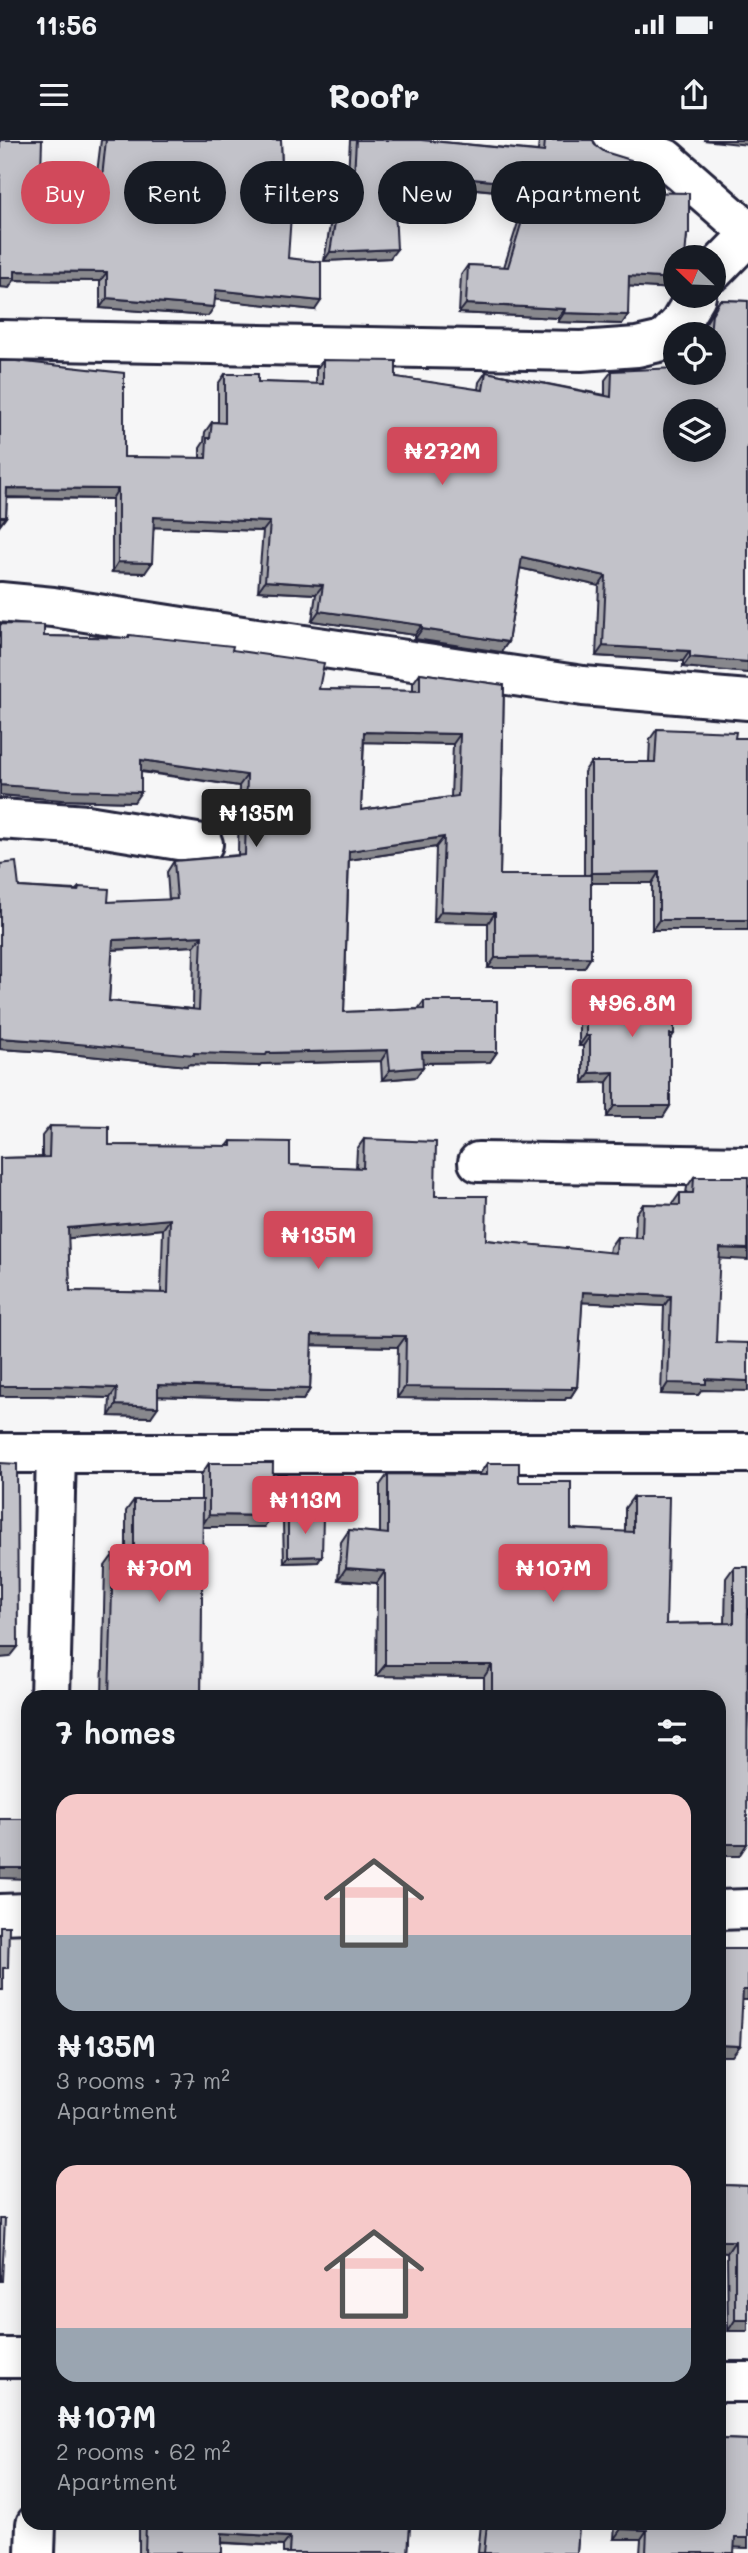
<!DOCTYPE html>
<html lang="en">
<head>
<meta charset="utf-8">
<style>
	:root { --surface:#171b24; --page:#242831; --text:#f1f3f6; --muted:#9ea1a6; --accent:#d1495b }
	body { margin:0; font-family:Mali,sans-serif; background:var(--page); color:var(--text); height:100vh; display:flex; flex-direction:column; font-size:26px; white-space:nowrap }
	* { box-sizing:border-box; margin:0 }
	p { font-size:23px; color:var(--muted) }
	.icon { flex:none; width:38px; height:38px; fill:none; stroke:currentColor; stroke-width:2; stroke-linecap:round; stroke-linejoin:round }
	.map { position:relative; flex:1; overflow:hidden }
	.side { position:absolute; left:21px; top:1550px; width:705px; height:840px; display:flex; flex-direction:column; background:var(--surface); border-radius:21px; box-shadow:0 4px 18px #0003 }
	.side>* { flex:none }
	.guide { position:absolute; left:21px; top:21px; width:707px; height:63px; display:flex; gap:14px }
	.needle { width:46px; rotate:293deg }
	.tools { position:absolute; left:663px; top:105px; display:grid; gap:14px }
	.tools a { display:grid; place-items:center; width:63px; height:63px; border-radius:50%; background:var(--surface); box-shadow:0 4px 18px #0003; font-size:35px }
	.price { position:absolute; translate:-50% -60px; padding:0 16px; border-radius:7px; background:var(--accent); color:#fff; font-size:23px; line-height:46px; filter:drop-shadow(0 2px 4px #0008) }
	.price::after { content:''; position:absolute; left:50%; top:42px; width:21px; height:16px; margin-left:-10px; background:inherit; clip-path:polygon(0 0,100% 0,50% 100%) }
	.price.current { background:#222; color:#fff }
	ul { padding:0; list-style:none }
	li { display:grid; align-content:center; gap:14px; height:371px; padding:0 35px }
	li span { display:grid; place-items:center; height:217px; border-radius:21px; color:#555 }
	li>.icon { margin-inline-start:auto }
	span .icon { width:126px; height:126px; fill:#fffc; stroke-width:1 }
	li b { font-size:30px }
	h2 { display:flex; justify-content:space-between; align-items:center; height:84px; padding:0 35px; font-size:30px }
	.chip { padding:0 24px; border-radius:32px; background:var(--surface); box-shadow:0 4px 18px #0003; font-size:24px; line-height:63px }
	.chip.current { background:var(--accent); color:#fff }
	.status { display:flex; justify-content:space-between; align-items:center; height:49px; padding:0 35px; background:var(--surface); direction:ltr }
	.status svg { height:19px; fill:currentColor }
	header { display:flex; justify-content:space-between; align-items:center; height:91px; padding:0 35px; background:var(--surface); font-size:32px; font-weight:700 }
	.map>svg:first-child { display:block }
	.lines { fill:none; stroke-linecap:round; stroke-linejoin:round }
	.street-casing { stroke:#22223b; stroke-width:44 }
	.street { stroke:#fff; stroke-width:38 }
	.wall { fill:#a7a7ad; stroke:#22223b; stroke-width:2; fill-rule:evenodd }
	.shaded-wall { fill:#88888d; stroke:#22223b; stroke-width:2 }
	.building { fill:#c2c2c9; stroke:#22223b; stroke-width:2; fill-rule:evenodd }
</style>
</head>
<body>
<div class="status"><b>11:56</b><svg viewBox="0 0 49 12"><path d="M0 12V9h3v3zM5 12V6h3v6zM10 12V3h3v9zM15 12V0h3v12zM26 1h20v11H26zM47 4h2v5h-2z"/></svg></div>
<header><svg class="icon" aria-label="menu" viewBox="0 0 24 24"><path d="M4 6h16M4 12h16M4 18h16"/></svg>Roofr<svg class="icon" aria-label="share" viewBox="0 0 24 24"><path d="M12 15V3M7 8l5-5 5 5M5 13v7h14v-7"/></svg></header>
<div class="map">
<svg width="748" height="2413" viewBox="0 0 748 2413">
	<rect width="100%" height="100%" fill="#f6f6f7"/>
	<filter id="ink" filterUnits="userSpaceOnUse"><feTurbulence type="fractalNoise" baseFrequency=".0143" numOctaves="2"/><feDisplacementMap in="SourceGraphic" scale="14" xChannelSelector="R" yChannelSelector="G"/><feConvolveMatrix kernelMatrix="1 2 1 2 8 2 1 2 1" color-interpolation-filters="sRGB"/></filter>
	<g filter="url(#ink)">
		<g class="lines">
			<g class="street-casing">
				<g id="street">
					<polyline points="605,0 666,19 748,91"/>
					<polyline points="714,131 748,96"/>
					<polyline points="0,200 581,211 637,207 663,201 680,183 696,156"/>
					<polyline points="0,462 53,467 188,488 583,546 748,560"/>
					<polyline points="0,679 87,685 203,704"/>
					<polyline points="478,1022 748,1026"/>
					<polyline points="0,1313 748,1313"/>
					<polyline points="50,1558 56,1313"/>
					<polyline points="719,1770 748,1769"/>
					<polyline points="0,1774 28,1773"/>
					<polyline points="0,2218 28,2218"/>
					<polyline points="719,2242 748,2242"/>
					<polyline points="35,2413 36,2384"/>
				</g>
			</g>
			<use href="#street" class="street"/>
		</g>
		<g class="wall">
			<polygon points="101,0 281,0 282,31 288,118 315,170 215,159 208,176 100,168 100,141 14,140 9,148 40,65 93,66"/>
			<polygon points="350,0 421,0 538,11 539,0 593,0 628,52 687,97 675,149 629,146 622,184 558,182 558,178 459,173 461,135 468,125 504,127 527,54 393,41 390,118 324,121 337,44 343,35 348,35"/>
			<polygon points="720,160 748,161 748,319 747,319 747,371 748,371 748,533 683,527 683,521 596,516 599,446 520,428 508,502 501,512 415,499 415,495 312,481 316,454 258,451 263,391 154,387 145,433 112,432 112,359 7,358 6,377 0,385 0,221 124,317 200,318 200,308 204,302 205,292 212,282 218,282 218,244 225,234 258,242 316,244 316,230 323,220 396,237 478,250 479,242 486,232 605,255 605,240 612,231 714,233 714,194 704,194 705,184"/>
			<path d="M0,484L44,496L127,498L129,495L232,510L319,549L413,551V543L420,533L504,545L500,735H584V632L591,622H649L650,599L657,589L735,598L748,790H652V743H591V817L584,828H488V783L434,782L436,707L349,720L344,872L418,869L424,861L497,912L490,922L423,923L416,937L382,940L381,921L261,924L259,926L188,924L187,926L50,912L0,909V724L19,747L76,750L79,747L108,762L169,760L167,732L174,721L238,715L239,646L141,632L134,662L62,660L0,655ZM364,602L453,604L451,657L361,670ZM194,806L193,869L109,861L112,810Z"/>
			<polygon points="586,843 674,894 670,900 670,966 663,977 607,977 607,942 583,943 583,906 579,906 579,853"/>
			<path d="M50,986L109,1005L227,1006L231,1001L290,1025L356,1028L357,1009L364,999L435,1056L486,1100L609,1113L610,1107L617,1097L635,1098L636,1074L643,1064L673,1065V1063L680,1053H686L687,1047L694,1037L719,1119L702,1250L698,1255L661,1254L664,1166L582,1162L577,1247L570,1258H566L565,1260L397,1258L398,1207L312,1205L310,1249L303,1260L158,1256L151,1277L109,1276L110,1258L47,1256H0V1018L42,1017V996ZM163,1089L161,1153L70,1151L68,1098Z"/>
			<polygon points="209,1323 264,1387 202,1387 201,1558 102,1558 105,1426 113,1415 126,1415 126,1371 134,1360 201,1360 201,1335"/>
			<polygon points="487,1323 519,1342 571,1389 625,1392 625,1368 633,1357 666,1484 725,1483 726,1438 734,1427 748,1427 748,1576 739,1716 719,1716 719,1558 484,1558 484,1537 376,1536 377,1443 338,1440 341,1402 349,1390 380,1393 380,1345 388,1334 479,1335"/>
			<polygon points="288,1375 322,1416 318,1422 284,1423 283,1382"/>
			<polygon points="722,2045 748,2046 748,2191 728,2191 727,2113 719,2112 719,2049"/>
			<polygon points="721,2299 748,2300 748,2408 734,2407 734,2413 640,2413 641,2399 614,2399 615,2384 719,2384"/>
			<polygon points="139,2384 410,2384 408,2413 283,2413 283,2406 222,2403 222,2413 139,2413"/>
			<polygon points="481,2384 579,2384 577,2413 478,2413"/>
		</g>
		<g class="shaded-wall">
			<polygon points="703,0 748,0 748,5"/>
			<polygon points="393,31 533,45 527,54 386,40"/>
			<polygon points="397,109 390,118 324,121 330,112"/>
			<polygon points="15,131 107,132 100,141 14,140 9,148 0,147 0,138"/>
			<polygon points="629,136 676,139 676,148 675,149 623,146"/>
			<polygon points="216,150 321,161 315,170 210,159"/>
			<polygon points="107,158 214,167 208,176 100,168"/>
			<polygon points="466,164 565,169 558,178 459,173"/>
			<polygon points="564,173 628,175 622,184 558,182"/>
			<polygon points="7,348 118,349 112,359 0,357"/>
			<polygon points="0,377 6,377 0,385"/>
			<polygon points="154,377 270,382 263,391 147,387"/>
			<polygon points="522,417 606,436 599,446 515,427"/>
			<polygon points="118,422 152,423 145,433 112,432"/>
			<polygon points="265,441 323,445 316,454 258,451"/>
			<polygon points="319,471 422,485 415,495 312,481"/>
			<polygon points="422,489 508,502 501,512 415,499"/>
			<polygon points="603,506 690,511 683,521 596,516"/>
			<polygon points="690,517 748,522 748,533 683,527"/>
			<polygon points="364,592 460,594 453,604 357,602"/>
			<polygon points="141,620 247,635 239,646 134,630"/>
			<polygon points="0,645 141,652 134,662 62,660 0,655"/>
			<polygon points="444,697 436,707 342,721 349,711"/>
			<polygon points="659,732 652,743 584,743 591,733"/>
			<polygon points="441,771 495,773 488,783 434,782"/>
			<polygon points="659,780 748,780 748,790 652,790"/>
			<polygon points="202,796 194,806 106,810 113,800"/>
			<polygon points="591,817 584,828 488,828 495,818"/>
			<polygon points="586,896 590,896 583,906 579,906"/>
			<polygon points="0,898 57,902 194,913 267,913 388,910 381,921 261,924 259,926 188,924 187,926 50,912 0,909"/>
			<polygon points="422,912 497,912 490,922 414,923"/>
			<polygon points="423,927 416,937 382,940 390,930"/>
			<polygon points="614,932 607,942 583,943 590,933"/>
			<polygon points="614,966 670,966 663,977 607,977"/>
			<polygon points="170,1079 163,1089 61,1099 68,1088"/>
			<polygon points="720,1108 748,1109 748,1120 713,1118"/>
			<polygon points="583,1152 671,1156 664,1166 575,1162"/>
			<polygon points="312,1195 406,1196 398,1207 305,1205"/>
			<polygon points="706,1239 748,1241 748,1251 702,1250 698,1255 661,1254 668,1243"/>
			<polygon points="158,1245 310,1249 303,1260 151,1256"/>
			<polygon points="0,1246 54,1246 117,1248 110,1258 47,1256 0,1256"/>
			<polygon points="405,1247 577,1247 570,1258 566,1258 565,1260 397,1258"/>
			<polygon points="116,1265 158,1267 151,1277 109,1276"/>
			<polygon points="209,1375 272,1376 264,1387 201,1387"/>
			<polygon points="322,1416 318,1422 284,1423 288,1417"/>
			<polygon points="346,1428 385,1431 377,1443 338,1440"/>
			<polygon points="0,1507 18,1507 10,1517 0,1518"/>
			<polygon points="385,1525 492,1525 484,1537 376,1536"/>
			<polygon points="719,1704 747,1704 739,1716 719,1716"/>
			<polygon points="0,1728 28,1728 28,1739 0,1738"/>
			<polygon points="743,1850 748,1850 748,1860 735,1860"/>
			<polygon points="719,1905 740,1906 732,1916 719,1916"/>
			<polygon points="720,2101 735,2101 727,2113 719,2112"/>
			<polygon points="735,2180 748,2180 748,2191 728,2191"/>
			<polygon points="621,2389 647,2390 641,2399 614,2399"/>
			<polygon points="222,2393 290,2397 283,2406 215,2402"/>
			<polygon points="735,2398 748,2398 748,2408 728,2407"/>
		</g>
		<g class="building">
			<polygon points="0,0 42,0 40,65 99,66 106,0 281,0 282,31 294,32 288,118 321,122 321,161 216,150 214,167 107,158 107,132 15,131 15,138 0,138"/>
			<polygon points="356,0 421,0 544,12 545,0 593,0 595,5 605,12 631,20 628,52 689,53 689,94 687,94 685,117 676,117 676,139 629,136 628,175 564,173 565,169 466,164 468,125 508,127 533,45 393,31 397,109 330,112 343,35 354,36"/>
			<path d="M720,160L748,161V309H747V371H748V522L690,517V511L603,506L606,436L522,417L508,502L422,489V485L319,471L323,445L265,441L270,382L154,377L152,423L118,422V349L7,348L6,377H0V221H16L124,233V317L206,318L207,298H210L212,282L225,283V234H258V242L323,244V220L396,221V237L483,250L486,232L611,257L612,231L676,228V233H714V194H710L712,174ZM676,271H714V310H676Z"/>
			<path d="M0,484L44,485V496L129,498V495L233,506L232,510L324,523L319,549L420,551V533L504,545L500,735H591V817L495,818V773L441,771L444,697L349,711L344,872L424,869V861H497V912H422L423,927L390,930L388,910L267,913L266,915L194,913V915L57,902L0,898V724L16,722L19,747L78,751L79,747L109,749L108,762L177,759L174,721L245,715L247,635L141,620V652L69,650L0,645ZM364,592L460,594L458,656L361,670ZM202,796L199,870L109,861L113,800Z"/>
			<polygon points="657,589 736,592 735,598 748,598 748,780 659,780 659,732 591,733 591,622 655,622"/>
			<polygon points="674,842 674,894 670,894 670,966 614,966 614,932 590,933 590,896 586,896 586,843"/>
			<path d="M50,986L109,987V1005L231,1006V1001L290,1002V1025L363,1028L364,999L436,1002L435,1056H487L486,1100L616,1113L617,1097L642,1098L643,1064L680,1065V1053H693L694,1037H748V1109L720,1108L716,1202L748,1203V1241L706,1239V1244L668,1243L671,1156L583,1152L577,1247H572V1249L405,1247L406,1196L312,1195L310,1249L158,1245V1267L116,1265L117,1248L54,1246H0V1018L49,1017ZM170,1079L168,1153L70,1151L68,1088Z"/>
			<polygon points="0,1323 17,1324 18,1507 0,1507"/>
			<polygon points="209,1323 273,1323 272,1376 209,1375"/>
			<polygon points="487,1323 519,1323 519,1342 571,1342 571,1389 633,1392 633,1357 669,1357 666,1484 734,1483 734,1427 748,1427 747,1704 719,1704 719,1558 492,1558 492,1525 385,1525 385,1431 346,1428 349,1390 388,1394 388,1334 487,1335"/>
			<polygon points="134,1360 203,1360 201,1558 109,1558 113,1415 134,1415"/>
			<polygon points="288,1375 323,1376 322,1416 288,1417"/>
			<rect x="0" y="1679" width="28" height="49"/>
			<polygon points="0,1786 9,1786 8,1828 3,1828 3,1850 0,1850"/>
			<polygon points="719,1809 748,1809 748,1850 743,1850 740,1906 719,1905"/>
			<polygon points="722,2045 748,2046 748,2180 735,2180 735,2101 720,2101"/>
			<polygon points="0,2079 5,2079 2,2141 0,2141"/>
			<polygon points="719,2285 722,2285 721,2299 748,2300 748,2398 735,2398 734,2413 646,2413 647,2390 621,2389 621,2384 719,2384"/>
			<polygon points="146,2384 410,2384 408,2413 289,2413 290,2397 222,2393 222,2413 145,2413"/>
			<polygon points="487,2384 579,2384 577,2413 484,2413"/>
		</g>
	</g>
</svg>
<div class="tools">
<a><svg class="needle" viewBox="-14 -14 28 28"><path d="M0-13l5 13h-10z" fill="#e53935"/><path d="M0 13l5-13h-10z" fill="#9ea1a6"/></svg></a>
<a><svg class="icon" aria-label="locate" viewBox="0 0 24 24"><circle cx="12" cy="12" r="6"/><path d="M12 2v4M12 18v4M2 12h4M18 12h4"/></svg></a>
<a><svg class="icon" aria-label="layers" viewBox="0 0 24 24"><path d="M12 4l9 5-9 5-9-5zM3 14l9 5 9-5"/></svg></a>
</div>
<b class="price" style="left:442px;top:347px">₦272M</b>
<b class="price current" style="left:256px;top:709px">₦135M</b>
<b class="price" style="left:632px;top:899px">₦96.8M</b>
<b class="price" style="left:318px;top:1131px">₦135M</b>
<b class="price" style="left:305px;top:1396px">₦113M</b>
<b class="price" style="left:159px;top:1464px">₦70M</b>
<b class="price" style="left:553px;top:1464px">₦107M</b>
<div class="guide">
<a class="chip current">Buy</a>
<a class="chip">Rent</a>
<a class="chip">Filters</a>
<a class="chip">New</a>
<a class="chip">Apartment</a>
</div>
<section class="side">
<h2>7 homes<svg class="icon" aria-label="filters" viewBox="0 0 24 24"><path d="M4 7h16M4 17h16"/><circle cx="9" cy="7" r="2"/><circle cx="15" cy="17" r="2"/></svg></h2>
<ul>
<li><span style="background:linear-gradient(#f6c9c9 65%,#9aa5b1 0)"><svg class="icon" aria-label="home" viewBox="0 0 24 24"><path d="M3 11l9-7 9 7M6 9v11h12V9"/></svg></span><div><b>₦135M</b><p>3 rooms · 77 m²</p><p>Apartment</p></div></li>
<li><span style="background:linear-gradient(#f6c9c9 75%,#9aa5b1 0)"><svg class="icon" aria-label="home" viewBox="0 0 24 24"><path d="M3 11l9-7 9 7M6 9v11h12V9"/></svg></span><div><b>₦107M</b><p>2 rooms · 62 m²</p><p>Apartment</p></div></li>
</ul>
</section>
</div>
</body>
</html>
